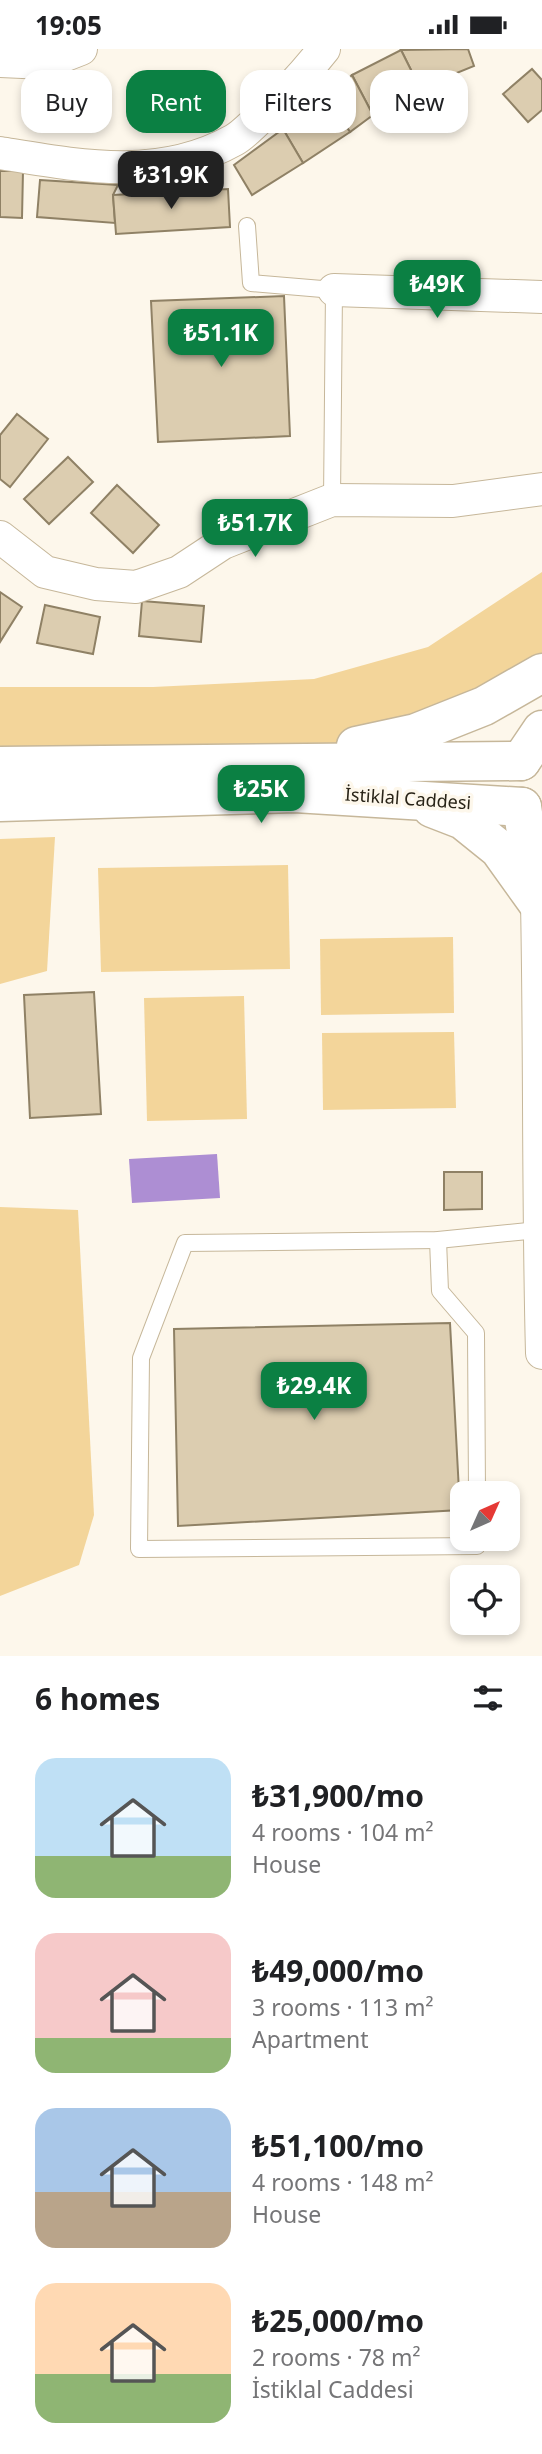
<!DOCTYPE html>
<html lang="en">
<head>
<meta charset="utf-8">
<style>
	:root { --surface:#fff; --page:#f6f6f6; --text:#202124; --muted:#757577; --accent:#0b8043 }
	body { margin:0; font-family:"Noto Sans",sans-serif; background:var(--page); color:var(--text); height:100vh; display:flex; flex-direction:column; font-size:26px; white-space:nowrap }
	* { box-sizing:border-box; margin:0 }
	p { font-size:23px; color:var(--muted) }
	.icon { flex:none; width:38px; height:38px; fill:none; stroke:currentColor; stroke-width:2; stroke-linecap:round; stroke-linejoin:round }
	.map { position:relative; height:1607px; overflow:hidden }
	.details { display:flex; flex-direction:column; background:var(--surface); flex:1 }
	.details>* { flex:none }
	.hud { position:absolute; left:21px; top:21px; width:500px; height:63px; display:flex; gap:14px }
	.needle { width:46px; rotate:45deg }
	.tools { position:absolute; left:450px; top:1432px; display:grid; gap:14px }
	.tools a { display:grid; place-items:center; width:70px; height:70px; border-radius:14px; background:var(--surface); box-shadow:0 4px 10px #0003; font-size:35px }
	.price { position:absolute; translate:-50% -60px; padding:0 16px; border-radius:14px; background:var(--accent); color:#fff; font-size:23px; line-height:46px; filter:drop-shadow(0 2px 4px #0008) }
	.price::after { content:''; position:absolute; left:50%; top:42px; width:21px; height:16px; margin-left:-10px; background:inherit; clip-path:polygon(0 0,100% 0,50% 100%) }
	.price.current { background:#222; color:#fff }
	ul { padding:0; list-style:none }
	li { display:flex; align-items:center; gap:21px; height:175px; padding:0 35px }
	li span { display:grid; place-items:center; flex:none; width:196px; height:140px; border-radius:21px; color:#555 }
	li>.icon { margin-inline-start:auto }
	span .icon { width:84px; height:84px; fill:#fffc; stroke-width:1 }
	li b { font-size:30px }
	h2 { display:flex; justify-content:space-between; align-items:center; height:84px; padding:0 35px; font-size:30px }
	.tag { padding:0 24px; border-radius:21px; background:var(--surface); box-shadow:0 4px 10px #0003; font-size:24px; line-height:63px }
	.tag.current { background:var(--accent); color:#fff }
	.status { display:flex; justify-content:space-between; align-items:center; height:49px; padding:0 35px; background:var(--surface); direction:ltr }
	.status svg { height:19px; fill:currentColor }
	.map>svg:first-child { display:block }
	.green { fill:#f3d59a }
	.water { fill:#ad8ed3 }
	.building { fill:#dccdb0; stroke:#8f8165; stroke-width:2 }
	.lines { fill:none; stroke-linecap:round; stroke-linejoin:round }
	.service-casing { stroke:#c6b79a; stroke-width:18 }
	.minor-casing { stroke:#c6b79a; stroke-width:34 }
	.tertiary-casing { stroke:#c6b79a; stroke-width:41 }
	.service { stroke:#fff; stroke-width:16 }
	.minor { stroke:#fff; stroke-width:32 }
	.tertiary { stroke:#fff; stroke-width:38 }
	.labels { text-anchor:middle; stroke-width:7; stroke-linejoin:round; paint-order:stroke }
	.street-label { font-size:18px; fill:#282317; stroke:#fdf7eb }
</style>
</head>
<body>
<div class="status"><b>19:05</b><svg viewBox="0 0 49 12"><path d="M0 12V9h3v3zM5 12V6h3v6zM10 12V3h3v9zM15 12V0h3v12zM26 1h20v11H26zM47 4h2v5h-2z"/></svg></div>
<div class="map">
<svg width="542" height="1607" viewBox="0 0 542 1607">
	<rect width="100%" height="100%" fill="#fdf7eb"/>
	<g class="green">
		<polygon points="542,523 542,624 353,698 0,717 0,638 153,638 314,630 428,598"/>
		<polygon points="55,788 47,922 0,935 0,790"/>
		<polygon points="288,816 290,920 101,923 98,819"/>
		<polygon points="453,888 454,964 321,966 320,890"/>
		<polygon points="244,947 247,1070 147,1072 144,949"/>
		<polygon points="454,983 456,1059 323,1061 322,984"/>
		<polygon points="0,1158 78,1161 94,1466 79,1516 0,1547"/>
	</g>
	<polygon class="water" points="217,1105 220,1149 132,1154 129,1110"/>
	<g class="building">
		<polygon points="468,0 474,17 420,39 401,1"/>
		<polygon points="401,1 420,39 373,66 352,26"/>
		<polygon points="532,20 542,31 542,61 528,73 503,45"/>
		<polygon points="352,26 373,66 350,83 326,49"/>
		<polygon points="326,49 350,83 303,114 283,80"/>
		<polygon points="283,80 303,114 252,146 234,116"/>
		<polygon points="0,122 23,122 22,169 0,168"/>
		<polygon points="40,131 118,136 113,146 115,174 37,168"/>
		<polygon points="228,140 230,178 116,185 113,146"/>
		<polygon points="284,247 290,387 158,393 151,252"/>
		<polygon points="17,365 48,390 10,438 0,430 0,386"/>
		<polygon points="68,408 93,433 49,475 24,450"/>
		<polygon points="117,436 159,476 133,504 91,464"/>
		<polygon points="0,543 22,558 0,593"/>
		<polygon points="142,552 204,557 201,593 139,587"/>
		<polygon points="45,556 100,568 93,605 37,594"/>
		<polygon points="94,943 101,1065 30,1069 24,946"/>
		<polygon points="444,1123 482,1123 482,1160 444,1161"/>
		<polygon points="450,1274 460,1461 178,1477 174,1280"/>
	</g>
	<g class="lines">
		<g class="service-casing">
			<g id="service">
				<polyline points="247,177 251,234 334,241 332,451"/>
				<polyline points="438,1191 440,1242 476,1284 477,1444"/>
				<polyline points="477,1489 477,1497 139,1500 141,1309 185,1194 438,1191 538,1181"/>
			</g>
		</g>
		<g class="minor-casing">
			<g id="minor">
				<polyline points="0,12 45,14 81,0"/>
				<path d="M0,104C80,117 159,133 234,91C243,86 251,77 259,70C284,47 303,27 324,0"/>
				<polyline points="334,241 542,248"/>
				<polyline points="0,488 45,523 96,535 136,538 179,523 223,494 332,451 453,452 542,440"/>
				<path d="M537,853C540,1004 538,1154 542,1304"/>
			</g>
		</g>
		<g class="tertiary-casing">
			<g id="tertiary">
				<polyline points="356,697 416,684 484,657 542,624"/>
				<polyline points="521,712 542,681"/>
				<polyline points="0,717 521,712"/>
				<polyline points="0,753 295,744 522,758"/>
				<polyline points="522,758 536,845"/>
				<polyline points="432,759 463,771 499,800 537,853"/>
			</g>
		</g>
		<use href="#service" class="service"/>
		<use href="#minor" class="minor"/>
		<use href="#tertiary" class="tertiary"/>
	</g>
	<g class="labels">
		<g class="street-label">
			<text transform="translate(408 750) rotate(4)" y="6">İstiklal Caddesi</text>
		</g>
	</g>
</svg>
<div class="tools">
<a><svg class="needle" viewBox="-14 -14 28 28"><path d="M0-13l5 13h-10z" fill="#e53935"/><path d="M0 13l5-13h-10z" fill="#757577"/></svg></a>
<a><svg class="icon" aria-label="locate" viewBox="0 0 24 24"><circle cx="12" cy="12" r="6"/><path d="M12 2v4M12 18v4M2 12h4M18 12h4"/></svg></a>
</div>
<b class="price current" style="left:171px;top:162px">₺31.9K</b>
<b class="price" style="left:437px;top:271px">₺49K</b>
<b class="price" style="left:221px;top:320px">₺51.1K</b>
<b class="price" style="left:255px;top:510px">₺51.7K</b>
<b class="price" style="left:261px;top:776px">₺25K</b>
<b class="price" style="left:314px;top:1373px">₺29.4K</b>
<div class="hud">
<a class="tag">Buy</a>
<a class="tag current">Rent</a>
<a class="tag">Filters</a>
<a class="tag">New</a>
</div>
</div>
<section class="details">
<h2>6 homes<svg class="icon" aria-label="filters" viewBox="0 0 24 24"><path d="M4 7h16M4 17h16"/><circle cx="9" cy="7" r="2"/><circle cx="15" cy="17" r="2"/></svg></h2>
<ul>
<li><span style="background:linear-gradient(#bfe0f5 70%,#8fb573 0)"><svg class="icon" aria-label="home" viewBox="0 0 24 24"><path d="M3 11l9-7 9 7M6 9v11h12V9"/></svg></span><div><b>₺31,900/mo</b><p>4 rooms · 104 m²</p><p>House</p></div></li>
<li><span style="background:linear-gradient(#f6c9c9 75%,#8fb573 0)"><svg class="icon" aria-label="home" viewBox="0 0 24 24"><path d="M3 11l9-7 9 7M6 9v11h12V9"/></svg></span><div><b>₺49,000/mo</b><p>3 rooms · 113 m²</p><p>Apartment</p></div></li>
<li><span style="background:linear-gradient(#a9c7e8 60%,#b9a48a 0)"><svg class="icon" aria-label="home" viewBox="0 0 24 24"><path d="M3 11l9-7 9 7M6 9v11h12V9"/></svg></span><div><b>₺51,100/mo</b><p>4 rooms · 148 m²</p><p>House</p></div></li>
<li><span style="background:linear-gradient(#ffd9b3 65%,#8fb573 0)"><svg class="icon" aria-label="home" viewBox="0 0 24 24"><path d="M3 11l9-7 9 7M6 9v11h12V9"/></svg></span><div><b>₺25,000/mo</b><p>2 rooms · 78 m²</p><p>İstiklal Caddesi</p></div></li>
</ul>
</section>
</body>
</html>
